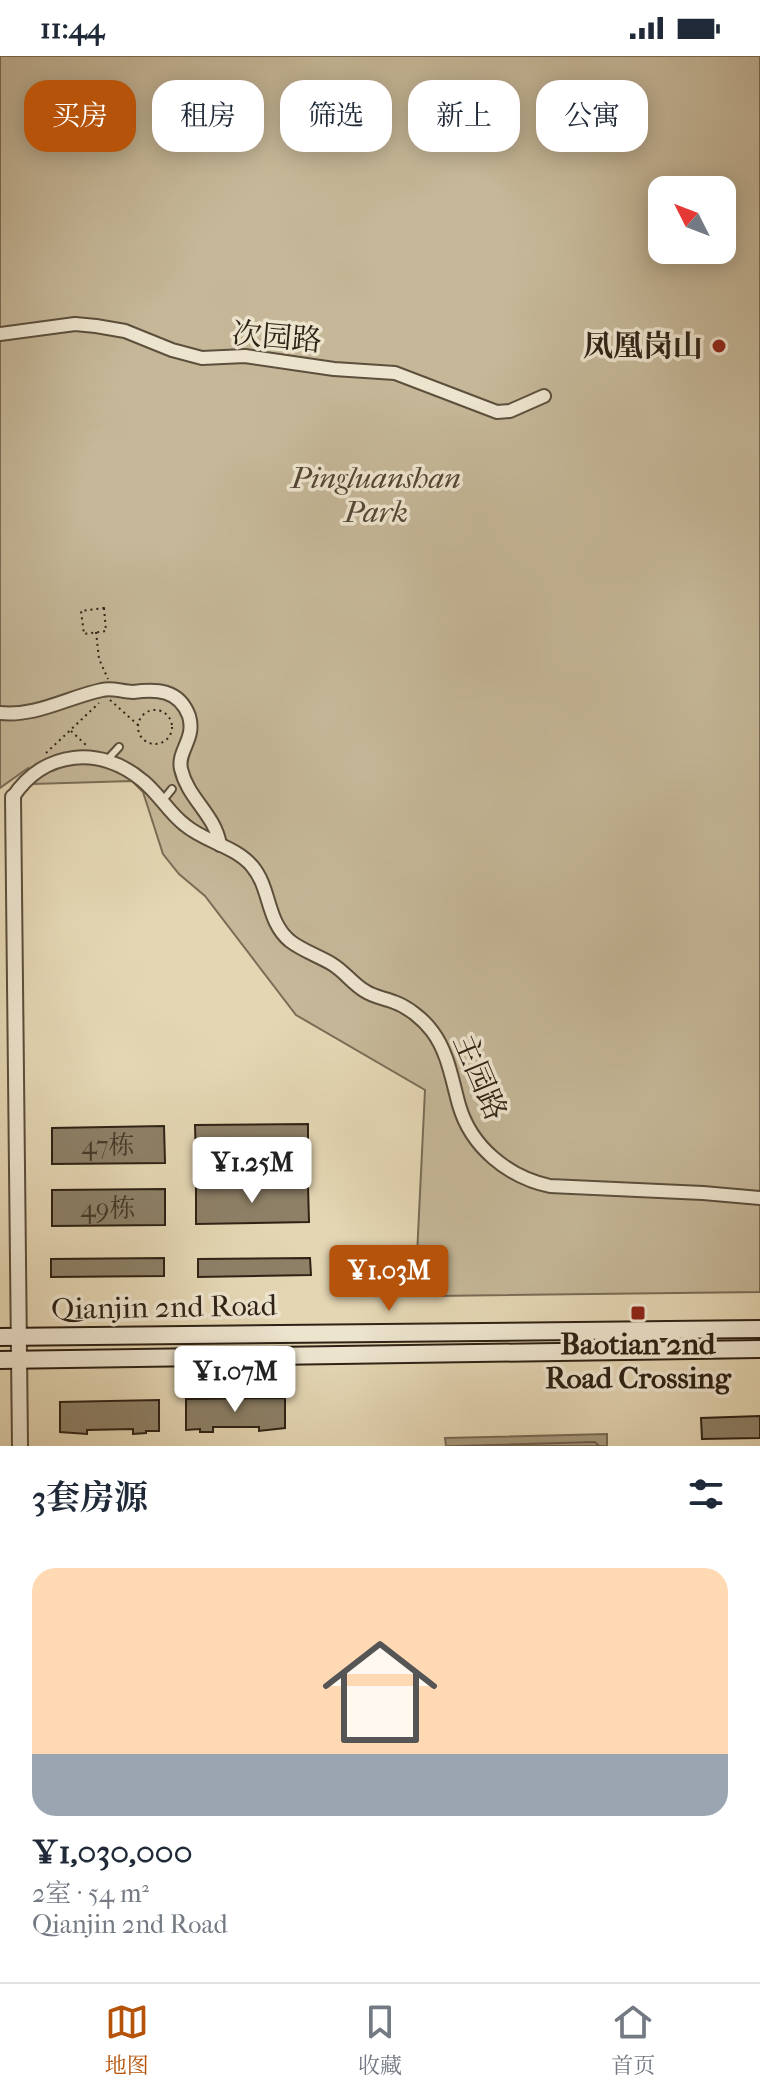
<!DOCTYPE html>
<html lang="zh">
<head>
<meta charset="utf-8">
<style>
	:root { --surface:#fff; --page:#f2f2f3; --text:#1f2937; --muted:#747a83; --line:#e0e1e3; --accent:#b45309 }
	body { margin:0; font-family:"IM FELL French Canon","Noto Serif SC",serif; background:var(--page); color:var(--text); height:100vh; display:flex; flex-direction:column; font-size:30px; white-space:nowrap }
	* { box-sizing:border-box; margin:0 }
	p { font-size:26px; color:var(--muted) }
	.icon { flex:none; width:44px; height:44px; fill:none; stroke:currentColor; stroke-width:2; stroke-linecap:round; stroke-linejoin:round }
	.map { position:relative; height:1390px; overflow:hidden }
	.details { display:flex; flex-direction:column; background:var(--surface); flex:1 }
	.details>* { flex:none }
	.hud { position:absolute; left:24px; top:24px; width:712px; height:72px; display:flex; gap:16px }
	.needle { width:52px; rotate:312deg }
	.buttons { position:absolute; left:648px; top:120px; display:grid; gap:16px }
	.buttons a { display:grid; place-items:center; width:88px; height:88px; border-radius:16px; background:var(--surface); box-shadow:0 4px 20px #0003; font-size:40px }
	.price { position:absolute; translate:-50% -68px; padding:0 18px; border-radius:8px; background:#fff; color:#222; font-size:26px; line-height:52px; filter:drop-shadow(0 2px 4px #0008) }
	.price::after { content:''; position:absolute; left:50%; top:48px; width:24px; height:18px; margin-left:-12px; background:inherit; clip-path:polygon(0 0,100% 0,50% 100%) }
	.price.on { background:var(--accent); color:#fff }
	ul { padding:0; list-style:none }
	li { display:grid; align-content:center; gap:16px; height:424px; padding:0 32px }
	li+li { border-top:2px solid var(--line) }
	li span { display:grid; place-items:center; height:248px; border-radius:24px; color:#555 }
	li>.icon { margin-inline-start:auto }
	span .icon { width:144px; height:144px; fill:#fffc; stroke-width:1 }
	li b { font-size:34px }
	h2 { display:flex; justify-content:space-between; align-items:center; height:96px; padding:0 32px; font-size:34px }
	.pill { padding:0 28px; border-radius:24px; background:var(--surface); box-shadow:0 4px 20px #0003; font-size:28px; line-height:72px }
	.pill.on { background:var(--accent); color:#fff }
	.status { display:flex; justify-content:space-between; align-items:center; height:56px; padding:0 40px; background:var(--surface); direction:ltr }
	.status svg { height:22px; fill:currentColor }
	.menu { display:flex; justify-content:space-around; align-items:center; height:112px; border-top:2px solid var(--line); background:var(--surface); font-size:22px; color:var(--muted) }
	.menu a { display:grid; justify-items:center; gap:4px }
	.menu .on { color:var(--accent) }
	.map>svg:first-child { display:block }
	.green { fill:#c5b798; stroke:#7a6c56; stroke-width:2; fill-rule:evenodd }
	.water { fill:#a6997d; stroke:#766953; stroke-width:2 }
	.lines { fill:none; stroke-linecap:round; stroke-linejoin:round }
	.shore { stroke:#6a5e49; stroke-width:2 }
	.building { fill:#8d8067; stroke:#2f2215; stroke-width:2 }
	.service-casing { stroke:#5c4f3c; stroke-width:10 }
	.minor-casing { stroke:#5c4f3c; stroke-width:16 }
	.tertiary-casing { stroke:#5c4f3c; stroke-width:18 }
	.secondary-casing { stroke:#2f2215; stroke-width:20 }
	.path { stroke:#2f2215; stroke-width:2; stroke-dasharray:2 4; stroke-linecap:butt }
	.service { stroke:#ede4ce; stroke-width:6 }
	.minor { stroke:#ede4ce; stroke-width:12 }
	.tertiary { stroke:#ede4ce; stroke-width:14 }
	.secondary { stroke:#ede4ce; stroke-width:16 }
	.poi-dot { fill:#8f2418; stroke:#ede4ce; stroke-width:3 }
	.labels { text-anchor:middle; stroke-width:7; stroke-linejoin:round; paint-order:stroke }
	.number-label { font-size:26px; fill:#463a2a }
	.street-label { font-size:30px; fill:#2f2215; stroke:#ede4ce }
	.poi-label { font-size:30px; font-weight:bold; fill:#2f2215; stroke:#ede4ce; text-anchor:end }
	.park-label { font-size:30px; font-style:italic; fill:#544736; stroke:#ede4ce }
</style>
</head>
<body>
<div class="status"><b>11:44</b><svg viewBox="0 0 49 12"><path d="M0 12V9h3v3zM5 12V6h3v6zM10 12V3h3v9zM15 12V0h3v12zM26 1h20v11H26zM47 4h2v5h-2z"/></svg></div>
<div class="map">
<svg width="760" height="1390" viewBox="0 0 760 1390">
	<rect width="100%" height="100%" fill="#e4d6b3"/>
	<filter id="stains"><feTurbulence type="fractalNoise" baseFrequency=".0025" numOctaves="4"/><feColorMatrix values="0 0 0 0 .2 0 0 0 0 .09 0 0 0 0 .02 0 0 0 .5 -.17"/></filter>
	<radialGradient id="worn" r=".72"><stop offset=".6" stop-color="#630" stop-opacity="0"/><stop offset="1" stop-color="#630" stop-opacity=".3"/></radialGradient>
	<path class="green" d="M0,0H760V1236L435,1240L416,1220L425,1034L296,959L205,840L179,818L163,798L143,736L132,725L33,728L28,712L0,732ZM662,134H722V194H662Z"/>
	<polygon class="water" points="607,1378 607,1390 446,1390 445,1382"/>
	<g class="lines">
		<polyline class="shore" points="456,1390 595,1386 599,1390"/>
	</g>
	<g class="building">
		<polygon points="308,1068 308,1104 196,1105 195,1069"/>
		<polygon points="164,1070 165,1107 52,1108 52,1072"/>
		<polygon points="308,1130 309,1166 196,1168 196,1132"/>
		<polygon points="165,1133 165,1169 52,1170 52,1134"/>
		<polygon points="164,1202 164,1220 51,1221 51,1203"/>
		<polygon points="310,1202 311,1219 198,1221 198,1203"/>
		<polygon points="285,1342 285,1372 259,1375 259,1371 213,1371 213,1376 200,1376 200,1373 186,1374 186,1343"/>
		<polygon points="159,1344 159,1375 146,1375 146,1377 133,1378 133,1373 87,1374 87,1378 60,1376 60,1346"/>
		<polygon points="760,1360 760,1382 702,1383 701,1362"/>
	</g>
	<g class="lines">
		<g class="service-casing">
			<g id="service">
				<polyline points="107,704 119,691"/>
				<polyline points="163,744 172,733"/>
			</g>
		</g>
		<g class="minor-casing">
			<g id="minor">
				<polyline points="0,278 75,268 96,270 125,275 172,294 202,302 245,300 334,313 395,317 497,356 510,355 544,340"/>
				<path d="M0,657C36,661 68,641 102,634C112,631 122,636 133,636C156,633 179,633 189,660C196,683 177,695 181,713C188,743 215,758 220,789"/>
				<path d="M13,741C44,694 101,689 143,725C159,738 169,757 185,769C205,786 235,790 252,810C271,832 266,865 290,885C303,895 319,900 332,908C345,916 353,928 365,935C374,941 384,942 394,946C408,951 423,963 432,975C448,996 452,1024 459,1049C471,1091 508,1121 550,1130L703,1137L760,1142"/>
			</g>
		</g>
		<g class="tertiary-casing">
			<polyline id="tertiary" points="13,741 20,1390"/>
		</g>
		<g class="secondary-casing">
			<g id="secondary">
				<polyline points="0,1281 760,1273"/>
				<polyline points="0,1304 760,1293"/>
			</g>
		</g>
		<g class="path">
			<polygon points="104,552 106,575 84,578 81,555"/>
			<polyline points="96,576 99,603 108,623"/>
			<polyline points="110,644 138,669"/>
			<circle cx="155" cy="671" r="17"/>
			<polyline points="71,675 87,690"/>
			<polyline points="46,697 99,647"/>
		</g>
		<use href="#service" class="service"/>
		<use href="#minor" class="minor"/>
		<use href="#tertiary" class="tertiary"/>
		<use href="#secondary" class="secondary"/>
	</g>
	<g class="poi-dot">
		<circle cx="719" cy="290" r="8"/>
		<rect x="630" y="1249" width="16" height="16" rx="4"/>
	</g>
	<g class="labels">
		<g class="number-label">
			<text x="108" y="1098">47栋</text>
			<text x="108" y="1161">49栋</text>
		</g>
		<g class="street-label">
			<text transform="translate(277 281) rotate(5)" y="10">次园路</text>
			<text transform="translate(480 1021) rotate(67)" y="10">主园路</text>
			<text transform="translate(164 1251) rotate(-1)" y="10">Qianjin 2nd Road</text>
		</g>
		<g class="poi-label">
			<text x="703" y="300">凤凰岗山</text>
			<text x="638" y="1298" text-anchor="middle">Baotian 2nd<tspan x="638" dy="34">Road Crossing</tspan></text>
		</g>
		<g class="park-label">
			<text x="376" y="432">Pingluanshan<tspan x="376" dy="34">Park</tspan></text>
		</g>
	</g>
	<rect width="100%" height="100%" filter="url(#stains)"/>
	<rect width="100%" height="100%" fill="url(#worn)"/>
</svg>
<div class="buttons">
<a><svg class="needle" viewBox="-14 -14 28 28"><path d="M0-13l5 13h-10z" fill="#e53935"/><path d="M0 13l5-13h-10z" fill="#747a83"/></svg></a>
</div>
<b class="price" style="left:252px;top:1149px">¥1.25M</b>
<b class="price on" style="left:389px;top:1257px">¥1.03M</b>
<b class="price" style="left:235px;top:1358px">¥1.07M</b>
<div class="hud">
<a class="pill on">买房</a>
<a class="pill">租房</a>
<a class="pill">筛选</a>
<a class="pill">新上</a>
<a class="pill">公寓</a>
</div>
</div>
<section class="details">
<h2>3套房源<svg class="icon" aria-label="filters" viewBox="0 0 24 24"><path d="M4 7h16M4 17h16"/><circle cx="9" cy="7" r="2"/><circle cx="15" cy="17" r="2"/></svg></h2>
<ul>
<li><span style="background:linear-gradient(#ffd9b3 75%,#9aa5b1 0)"><svg class="icon" aria-label="home" viewBox="0 0 24 24"><path d="M3 11l9-7 9 7M6 9v11h12V9"/></svg></span><div><b>¥1,030,000</b><p>2室 · 54 m²</p><p>Qianjin 2nd Road</p></div></li>
</ul>
</section>
<nav class="menu">
<a class="on"><svg class="icon" aria-label="map" viewBox="0 0 24 24"><path d="M3 6l6-2 6 2 6-2v14l-6 2-6-2-6 2zM9 4v14M15 6v14"/></svg>地图</a>
<a><svg class="icon" aria-label="saved" viewBox="0 0 24 24"><path d="M7 4h10v16l-5-4-5 4z"/></svg>收藏</a>
<a><svg class="icon" aria-label="home" viewBox="0 0 24 24"><path d="M3 11l9-7 9 7M6 9v11h12V9"/></svg>首页</a>
</nav>
</body>
</html>
